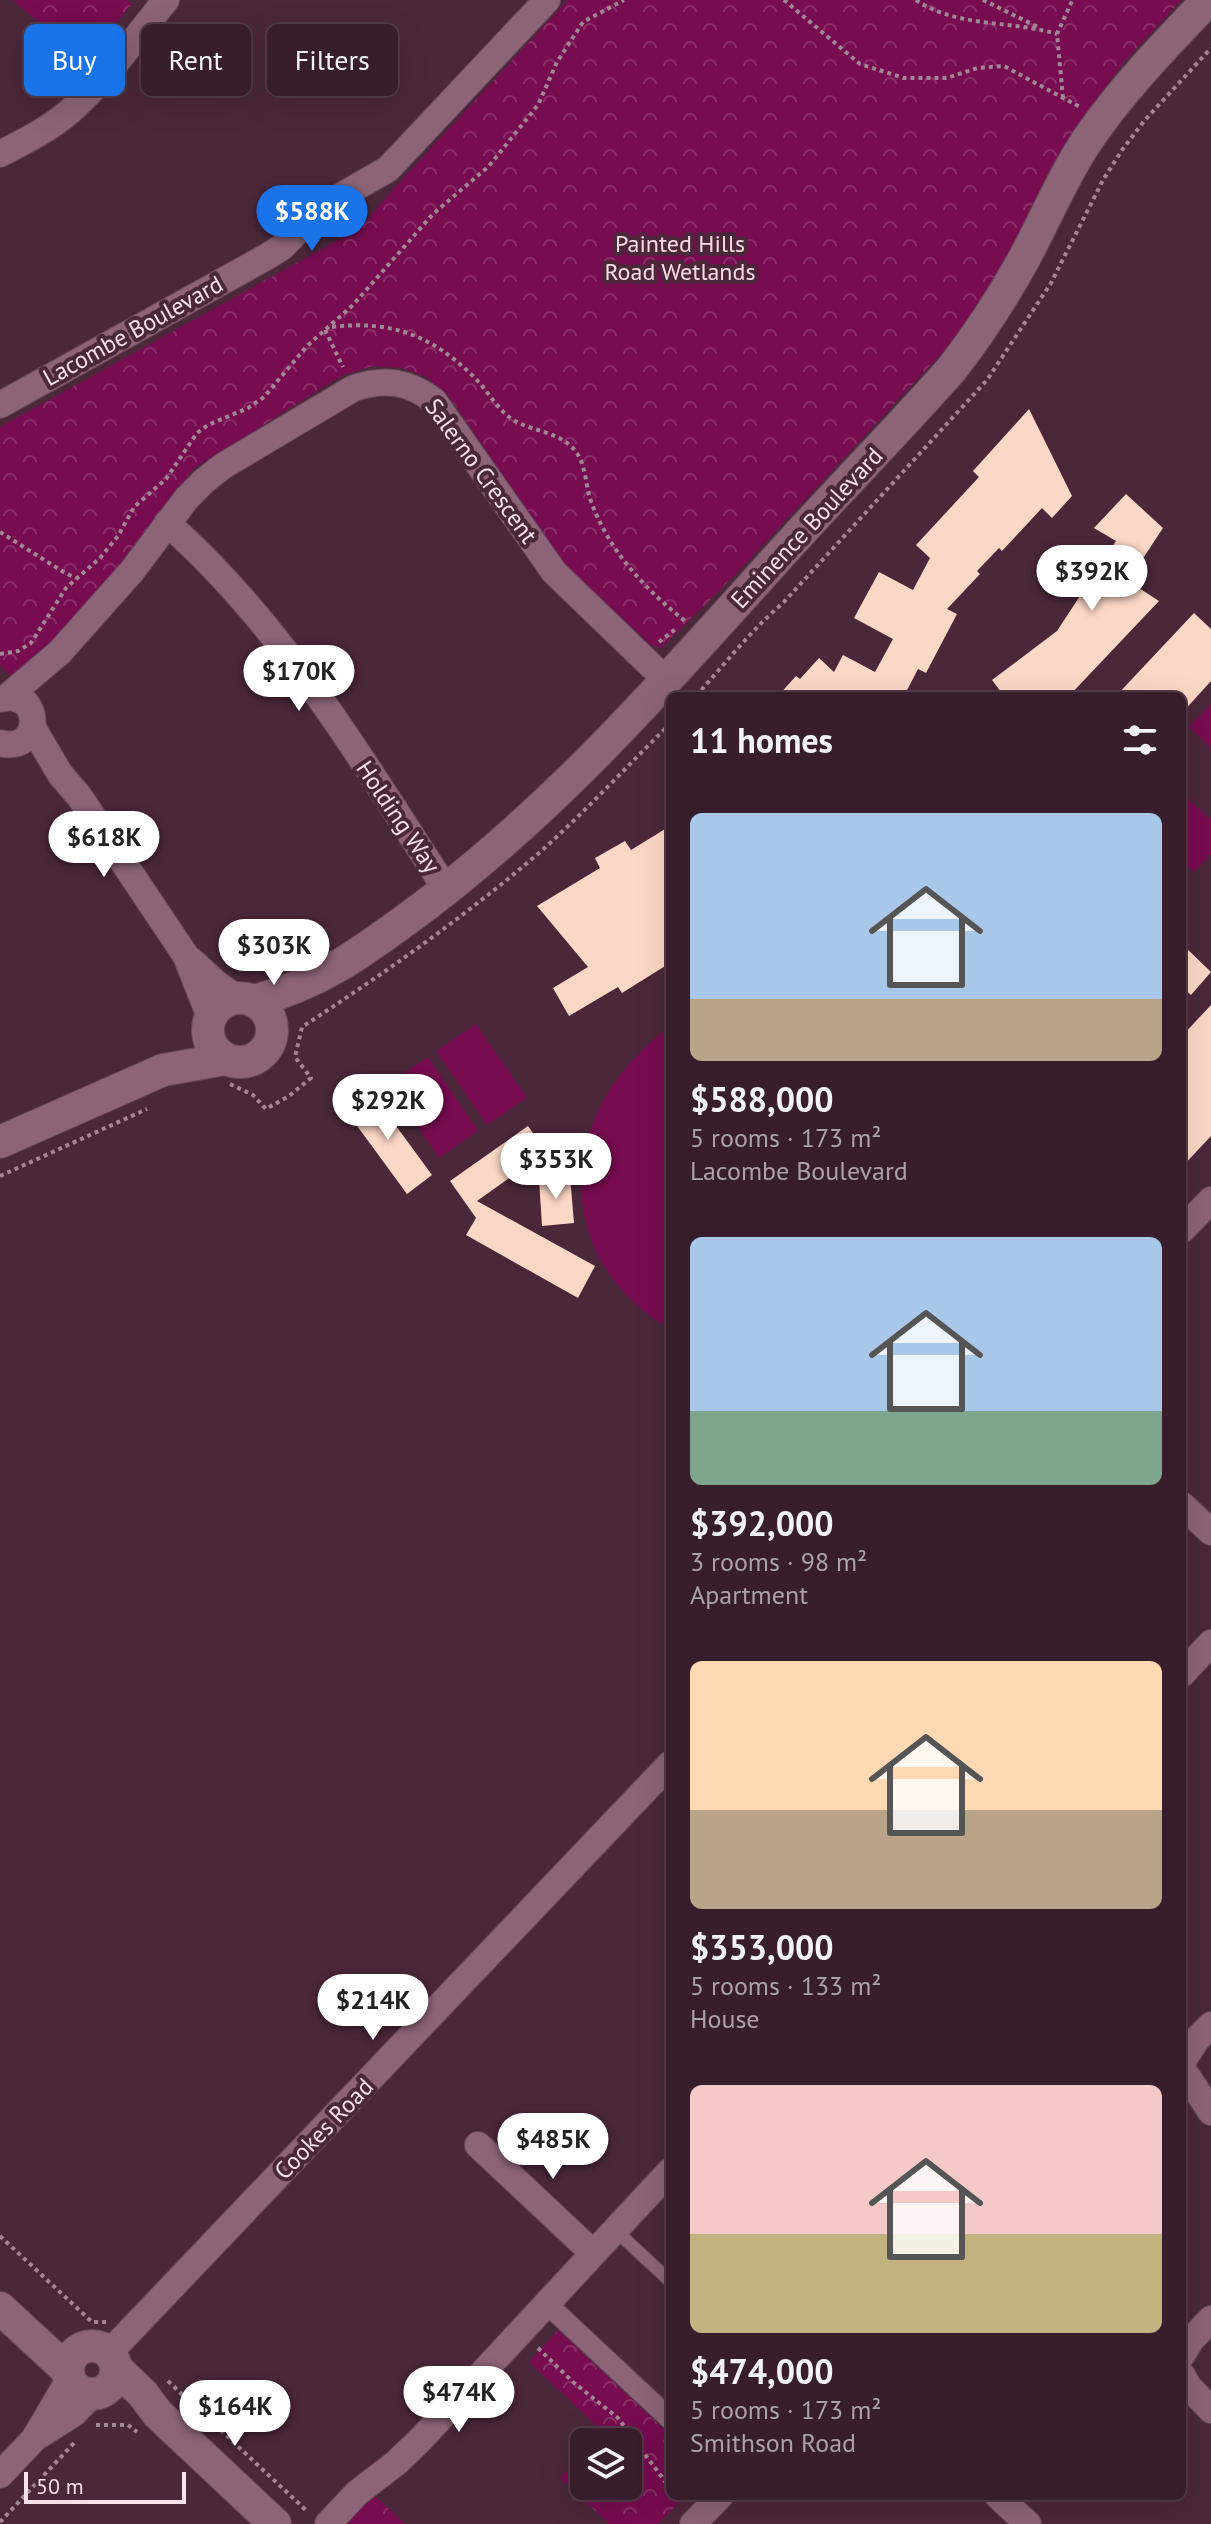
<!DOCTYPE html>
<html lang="en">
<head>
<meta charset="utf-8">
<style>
	:root { --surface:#381d2c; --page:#432a38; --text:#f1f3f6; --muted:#aba2a9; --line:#523b48; --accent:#1a73e8 }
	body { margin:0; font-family:"PT Sans",sans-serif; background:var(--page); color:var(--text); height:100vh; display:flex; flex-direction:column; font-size:30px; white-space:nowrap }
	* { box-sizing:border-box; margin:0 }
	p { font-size:26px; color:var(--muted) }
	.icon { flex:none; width:44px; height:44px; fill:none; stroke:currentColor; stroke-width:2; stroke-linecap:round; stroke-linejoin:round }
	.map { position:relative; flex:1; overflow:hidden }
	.details { position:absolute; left:666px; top:692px; width:520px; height:1808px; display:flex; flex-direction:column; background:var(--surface); border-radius:12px; box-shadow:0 8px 32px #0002,0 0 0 2px var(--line) }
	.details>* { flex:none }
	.banner { position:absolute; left:24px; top:24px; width:522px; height:72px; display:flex; gap:16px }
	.fabs { position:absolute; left:570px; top:2428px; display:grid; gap:16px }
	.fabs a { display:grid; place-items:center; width:72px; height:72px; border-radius:12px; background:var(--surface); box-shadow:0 8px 32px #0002,0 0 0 2px var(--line); font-size:40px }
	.scale { position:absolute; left:24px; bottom:20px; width:162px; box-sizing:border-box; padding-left:8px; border:4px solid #f9e1ec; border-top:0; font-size:22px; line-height:28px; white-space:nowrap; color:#f9e1ec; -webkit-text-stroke:6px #4b273a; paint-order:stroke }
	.price { position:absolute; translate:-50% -68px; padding:0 18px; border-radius:28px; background:#fff; color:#222; font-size:26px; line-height:52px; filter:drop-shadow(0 2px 4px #0008) }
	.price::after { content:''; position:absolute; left:50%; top:48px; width:24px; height:18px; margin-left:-12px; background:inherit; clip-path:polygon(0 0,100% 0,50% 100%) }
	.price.active { background:var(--accent); color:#fff }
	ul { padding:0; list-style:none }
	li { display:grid; align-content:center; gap:16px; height:424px; padding:0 24px }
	li span { display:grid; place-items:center; height:248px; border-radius:12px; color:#555 }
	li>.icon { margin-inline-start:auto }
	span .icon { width:144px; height:144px; fill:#fffc; stroke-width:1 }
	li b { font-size:34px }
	h2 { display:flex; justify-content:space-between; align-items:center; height:96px; padding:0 24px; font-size:34px }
	.chip { padding:0 28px; border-radius:12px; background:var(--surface); box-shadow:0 8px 32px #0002,0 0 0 2px var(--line); font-size:28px; line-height:72px }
	.chip.active { background:var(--accent); color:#fff }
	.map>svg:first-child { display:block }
	.green { fill:#770c51 }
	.park { fill:url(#park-crowns) }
	.building { fill:#fcd7c5 }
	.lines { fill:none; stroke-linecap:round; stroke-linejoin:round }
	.service-casing { stroke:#644656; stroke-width:14 }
	.pedestrian-casing { stroke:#644656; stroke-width:22 }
	.minor-casing { stroke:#644656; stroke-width:28 }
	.tertiary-casing { stroke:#644656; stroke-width:34 }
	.path { stroke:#a38694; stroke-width:4; stroke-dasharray:4 4; stroke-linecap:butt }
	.service { stroke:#8c6377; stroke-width:12 }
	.pedestrian { stroke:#8c6377; stroke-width:20 }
	.minor { stroke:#8c6377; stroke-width:26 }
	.tertiary { stroke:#8c6377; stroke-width:32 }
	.labels { text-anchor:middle; stroke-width:8; stroke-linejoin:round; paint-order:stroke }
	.park-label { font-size:24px; fill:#f9dbe9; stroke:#4b273a }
	.street-label { font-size:24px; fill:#f9e1ec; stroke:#4b273a }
</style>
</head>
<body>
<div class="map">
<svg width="1211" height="2524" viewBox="0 0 1211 2524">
	<defs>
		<pattern id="park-crowns" width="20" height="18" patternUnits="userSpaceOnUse" patternTransform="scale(2)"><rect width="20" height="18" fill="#770c51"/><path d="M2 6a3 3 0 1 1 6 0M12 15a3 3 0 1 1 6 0" fill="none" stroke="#8b2f6a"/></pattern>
	</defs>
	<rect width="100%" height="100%" fill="#4b273a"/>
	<g class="green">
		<polygon points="1211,704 1211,748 1189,727"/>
		<polygon points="1182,793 1211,820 1211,854 1194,872 1182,861"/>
		<polygon points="476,1024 527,1098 487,1125 436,1051"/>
		<path d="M670,1026V1329C587,1281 557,1190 602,1103C618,1072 643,1047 670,1026Z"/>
		<polygon points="428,1057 478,1131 439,1158 388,1084"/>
	</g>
	<g class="park">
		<polygon points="12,0 127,0 132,4 94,48 74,34 65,44"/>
		<polygon points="568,0 1181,0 1124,62 1074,130 1047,175 1021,232 990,288 952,342 733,577 661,648 651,645 564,565 450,398 426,377 403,368 372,366 341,376 193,469 134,551 58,636 12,677 0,665 0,427 360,228 395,187"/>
		<polygon points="558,2330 670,2435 670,2496 685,2496 658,2524 609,2524 560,2478 584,2453 584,2486 628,2486 628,2442 594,2442 603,2432 529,2362"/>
		<polygon points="373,2494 405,2524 344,2524"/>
	</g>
	<g class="building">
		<polygon points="1029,409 1072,496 1052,518 1042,508 1002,551 999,548 977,571 980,574 947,609 957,614 926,673 918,669 904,696 778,696 796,676 800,679 819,658 834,672 843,655 875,672 893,639 854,618 879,572 913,590 930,558 916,545 979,477 973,471"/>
		<polygon points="1126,494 1163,528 1128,581 1159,601 1069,696 1004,696 992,680 1057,631 1116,541 1094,528"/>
		<polygon points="1194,613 1211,629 1211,681 1182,713 1182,696 1116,696"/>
		<polygon points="670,826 670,963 622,993 618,987 569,1016 553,988 588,967 537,906 600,868 595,858 625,841 631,850"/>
		<polygon points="1182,944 1211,972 1191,995 1182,987"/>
		<polygon points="1211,1005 1211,1136 1182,1167 1182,1036"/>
		<polygon points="369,1089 432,1175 407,1194 344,1108"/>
		<polygon points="528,1126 546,1152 477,1201 595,1266 578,1298 466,1235 476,1218 450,1181"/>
		<polygon points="570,1176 574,1223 542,1226 539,1179"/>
	</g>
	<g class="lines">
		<g class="service-casing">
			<polyline id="service" points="615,2230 670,2281"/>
		</g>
		<g class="pedestrian-casing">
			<polyline id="pedestrian" points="547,2304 670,2419"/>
		</g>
		<g class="minor-casing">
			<g id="minor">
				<path d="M0,154C23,142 48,130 69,112C106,80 135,38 166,0"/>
				<polyline points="0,405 268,256 282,247 322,207 388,169 547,0"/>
				<path d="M167,523C283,625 362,761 446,889"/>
				<path d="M7,697L60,652L132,571L187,498L204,481L223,466L354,388C384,378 409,381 434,401L554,572L667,681"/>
				<path d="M0,699L12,697L26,703C42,724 27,751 0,743"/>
				<polyline points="33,728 60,774 79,796 186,956 210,1017"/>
				<polyline points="192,961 217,984 237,998"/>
				<polyline points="1182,1230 1211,1200"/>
				<polyline points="1182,1505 1211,1532"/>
				<polyline points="1182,1674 1211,1643"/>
				<polyline points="1184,2059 1197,2039 1211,2025"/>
				<polyline points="1183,2070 1211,2112"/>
				<polyline points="478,2145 593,2253"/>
				<polyline points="109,2353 670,1764"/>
				<polyline points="1182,2355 1191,2340 1211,2319"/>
				<polyline points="1182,2375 1189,2387 1211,2410"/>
				<polyline points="40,2435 73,2414 93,2394"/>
				<polyline points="0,2475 34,2439 70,2378"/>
				<polyline points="998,2496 1028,2524"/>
				<polyline points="328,2524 357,2493 396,2463 421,2439 670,2171"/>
				<polyline points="693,2524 720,2496"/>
			</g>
		</g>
		<g class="tertiary-casing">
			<g id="tertiary">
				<circle cx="240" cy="1030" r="32"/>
				<path d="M254,1001C323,983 366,949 422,908C555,808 660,688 771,565C830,499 892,436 951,370C979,334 1003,297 1025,257C1046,218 1063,176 1088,139C1123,88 1166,44 1208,0"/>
				<polyline points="0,1142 163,1070 225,1059"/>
				<polyline points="0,2308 68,2371"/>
				<circle cx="92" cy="2370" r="24"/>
				<polyline points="116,2368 143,2394 157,2413 275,2524"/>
			</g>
		</g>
		<g class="path">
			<polyline points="784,0 860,64 904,78 947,78 977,68 1004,66 1080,107"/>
			<path d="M916,0C957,28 1011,20 1057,34"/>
			<polyline points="983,0 1038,27"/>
			<polyline points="1063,98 1057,34 1072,1 1070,0"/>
			<path d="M332,327C391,320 432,335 475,378C489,392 499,413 517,422C536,432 563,433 576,452C587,467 585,487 592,504C610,552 646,590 685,621"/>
			<polyline points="325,330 343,367"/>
			<polyline points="0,532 65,573 76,578"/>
			<polyline points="659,642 677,628"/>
			<polyline points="0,654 18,651 31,643 66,588 100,558 118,536 134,507 166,479 197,433 208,425 248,408 264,397 307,346 353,305 433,214 489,166 538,105 557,62 583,22 624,0"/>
			<path d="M696,696C725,664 750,631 783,603L987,380L1051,283L1103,180L1122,150L1145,120L1211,48"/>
			<path d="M230,1084L253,1095L266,1109L289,1096L311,1078L295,1057L302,1027C385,973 464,917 539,853C585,812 626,767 670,724"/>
			<polyline points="0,1176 147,1109"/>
			<polyline points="0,2236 92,2322 107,2322"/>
			<polyline points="538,2348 573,2382 618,2418 670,2488"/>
			<polyline points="168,2381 308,2512"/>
			<polyline points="96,2425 128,2425 137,2432"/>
			<polyline points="0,2522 75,2442"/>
		</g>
		<use href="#service" class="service"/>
		<use href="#pedestrian" class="pedestrian"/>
		<use href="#minor" class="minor"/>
		<use href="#tertiary" class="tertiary"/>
	</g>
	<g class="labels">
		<g class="park-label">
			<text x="680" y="252">Painted Hills<tspan x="680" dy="28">Road Wetlands</tspan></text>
		</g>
		<g class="street-label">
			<text transform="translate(133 331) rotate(-29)" y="8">Lacombe Boulevard</text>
			<text transform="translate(481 471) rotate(54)" y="8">Salerno Crescent</text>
			<text transform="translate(807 528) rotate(-47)" y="8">Eminence Boulevard</text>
			<text transform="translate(398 817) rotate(56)" y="8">Holding Way</text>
			<text transform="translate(324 2129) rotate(-46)" y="8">Cookes Road</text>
		</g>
	</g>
</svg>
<div class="fabs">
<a><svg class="icon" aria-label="layers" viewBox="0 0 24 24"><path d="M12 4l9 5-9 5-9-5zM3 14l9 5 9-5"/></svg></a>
</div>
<div class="scale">50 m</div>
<b class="price active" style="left:312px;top:253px">$588K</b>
<b class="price" style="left:1092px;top:613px">$392K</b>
<b class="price" style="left:299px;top:713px">$170K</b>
<b class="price" style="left:104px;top:879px">$618K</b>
<b class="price" style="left:274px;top:987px">$303K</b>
<b class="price" style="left:388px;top:1142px">$292K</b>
<b class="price" style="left:556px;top:1201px">$353K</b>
<b class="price" style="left:373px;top:2042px">$214K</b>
<b class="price" style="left:553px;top:2181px">$485K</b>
<b class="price" style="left:459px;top:2434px">$474K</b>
<b class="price" style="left:235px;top:2448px">$164K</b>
<div class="banner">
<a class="chip active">Buy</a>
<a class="chip">Rent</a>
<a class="chip">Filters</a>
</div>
<section class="details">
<h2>11 homes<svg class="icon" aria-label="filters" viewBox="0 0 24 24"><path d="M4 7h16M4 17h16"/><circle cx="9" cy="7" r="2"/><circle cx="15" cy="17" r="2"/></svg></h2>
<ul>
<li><span style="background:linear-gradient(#a9c7e8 75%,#b9a48a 0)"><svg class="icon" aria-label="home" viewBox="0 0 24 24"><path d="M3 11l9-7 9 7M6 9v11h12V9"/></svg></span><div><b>$588,000</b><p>5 rooms · 173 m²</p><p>Lacombe Boulevard</p></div></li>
<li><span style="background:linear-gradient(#a9c7e8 70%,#7fa58c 0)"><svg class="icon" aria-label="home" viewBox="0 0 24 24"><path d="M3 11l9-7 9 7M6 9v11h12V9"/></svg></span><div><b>$392,000</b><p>3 rooms · 98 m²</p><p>Apartment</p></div></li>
<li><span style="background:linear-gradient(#ffd9b3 60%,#b9a48a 0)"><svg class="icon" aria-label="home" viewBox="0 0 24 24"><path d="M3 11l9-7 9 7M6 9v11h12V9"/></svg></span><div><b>$353,000</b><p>5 rooms · 133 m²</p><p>House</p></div></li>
<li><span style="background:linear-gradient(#f6c9c9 60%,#c2b280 0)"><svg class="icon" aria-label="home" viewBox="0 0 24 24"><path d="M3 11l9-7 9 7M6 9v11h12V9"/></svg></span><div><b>$474,000</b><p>5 rooms · 173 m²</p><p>Smithson Road</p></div></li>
</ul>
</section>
</div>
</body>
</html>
